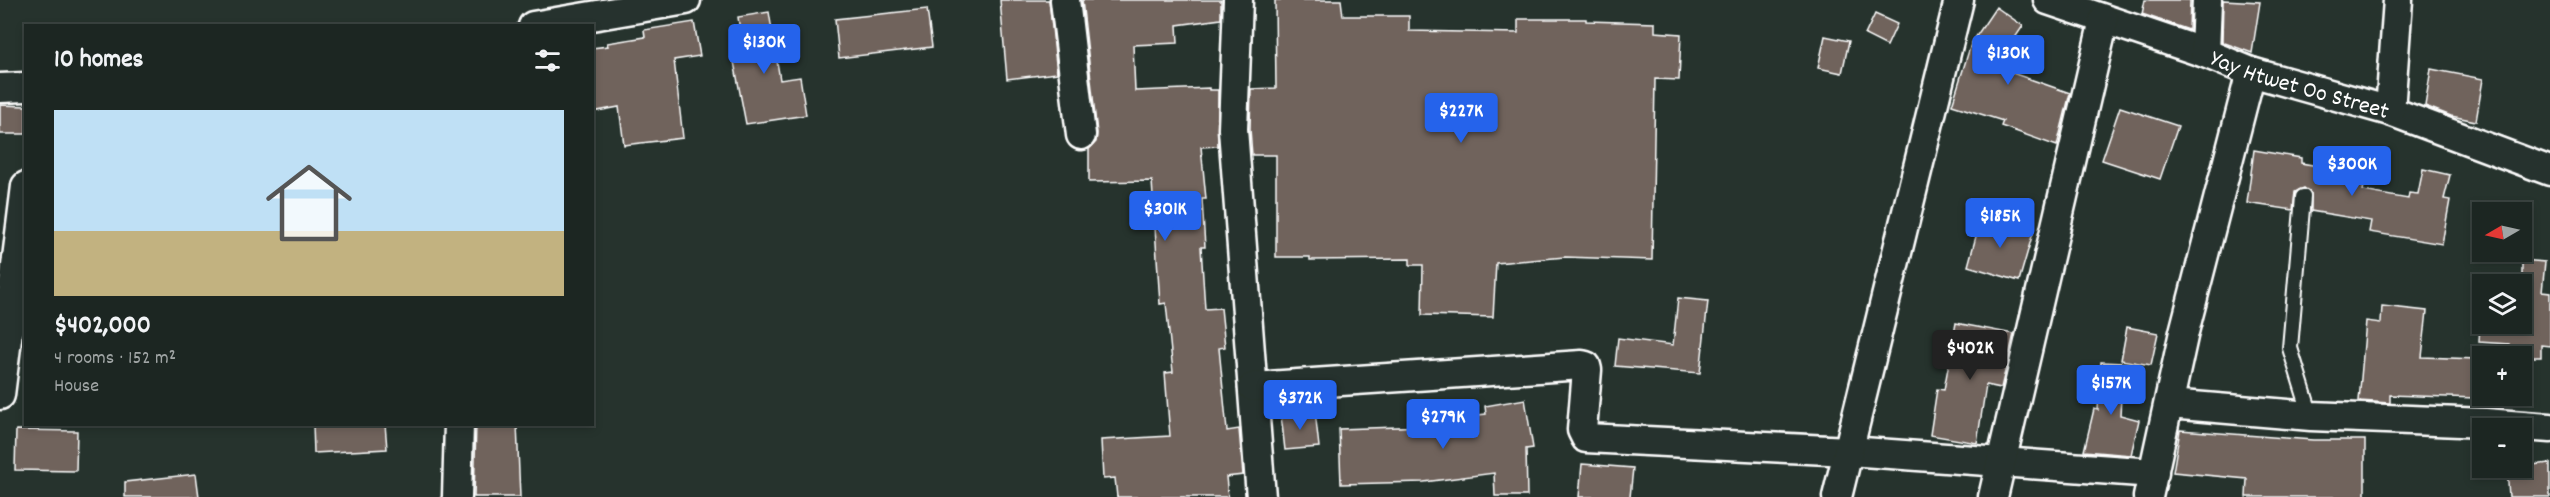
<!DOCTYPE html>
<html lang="en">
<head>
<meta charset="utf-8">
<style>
	:root { --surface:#1c2622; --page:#252e2a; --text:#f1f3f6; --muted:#a0a5a5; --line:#3a4340; --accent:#2563eb }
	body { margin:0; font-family:Dekko,sans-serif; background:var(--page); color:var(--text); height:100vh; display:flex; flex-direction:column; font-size:22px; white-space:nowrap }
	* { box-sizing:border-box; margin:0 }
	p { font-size:20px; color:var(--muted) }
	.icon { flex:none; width:33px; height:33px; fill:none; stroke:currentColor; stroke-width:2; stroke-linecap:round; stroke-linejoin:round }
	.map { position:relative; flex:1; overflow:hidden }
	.drawer { position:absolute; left:24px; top:24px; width:570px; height:402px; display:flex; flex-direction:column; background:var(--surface); border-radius:0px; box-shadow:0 3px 9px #0003,0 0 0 2px var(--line) }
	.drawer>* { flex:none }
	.needle { width:39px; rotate:261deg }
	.fabs { position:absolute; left:2472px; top:202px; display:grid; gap:12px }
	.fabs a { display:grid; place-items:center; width:60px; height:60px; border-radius:0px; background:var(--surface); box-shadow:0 3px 9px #0003,0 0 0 2px var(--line); font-size:30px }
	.price { position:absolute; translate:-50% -51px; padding:0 14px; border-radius:6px; background:var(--accent); color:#fff; font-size:20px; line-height:39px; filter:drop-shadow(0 2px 3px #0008) }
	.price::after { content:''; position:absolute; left:50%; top:36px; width:18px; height:14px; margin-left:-9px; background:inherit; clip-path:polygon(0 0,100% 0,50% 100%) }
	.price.current { background:#222; color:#fff }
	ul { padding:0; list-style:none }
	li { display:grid; align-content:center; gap:12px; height:318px; padding:0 30px }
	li+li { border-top:2px solid var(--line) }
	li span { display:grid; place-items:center; height:186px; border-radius:0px; color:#555 }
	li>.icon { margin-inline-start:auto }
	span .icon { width:108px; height:108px; fill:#fffc; stroke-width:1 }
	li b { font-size:26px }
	h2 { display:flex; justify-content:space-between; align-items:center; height:72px; padding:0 30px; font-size:26px }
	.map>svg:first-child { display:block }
	.building { fill:#6f635c; stroke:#fff; stroke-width:1.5 }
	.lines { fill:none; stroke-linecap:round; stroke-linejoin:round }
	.service-casing { stroke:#fff; stroke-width:18 }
	.minor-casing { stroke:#fff; stroke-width:33 }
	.service { stroke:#26332d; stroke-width:14 }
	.minor { stroke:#26332d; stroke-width:28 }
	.labels { text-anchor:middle; stroke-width:4.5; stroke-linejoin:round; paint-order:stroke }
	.street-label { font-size:24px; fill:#fff; stroke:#26332d }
</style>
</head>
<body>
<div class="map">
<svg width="2550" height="497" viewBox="0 0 2550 497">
	<rect width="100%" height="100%" fill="#26332d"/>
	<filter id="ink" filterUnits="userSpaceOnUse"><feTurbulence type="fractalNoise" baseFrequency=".0167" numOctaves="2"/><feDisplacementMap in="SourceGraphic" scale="12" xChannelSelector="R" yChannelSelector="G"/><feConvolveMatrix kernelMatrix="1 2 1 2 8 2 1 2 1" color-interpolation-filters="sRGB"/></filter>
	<g filter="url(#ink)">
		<g class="building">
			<polygon points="1000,0 1049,0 1057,73 1007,79"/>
			<polygon points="1082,0 1221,0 1221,19 1177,25 1178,43 1133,45 1135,91 1209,88 1209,90 1218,90 1218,146 1201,147 1206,199 1202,199 1205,247 1201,247 1205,309 1221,308 1225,347 1219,348 1227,431 1239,429 1243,475 1226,477 1228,497 1117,497 1115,478 1103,479 1101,440 1170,436 1165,373 1173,372 1166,303 1160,304 1152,181 1089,182 1089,149 1096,142 1097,133"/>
			<polygon points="1275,0 1341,0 1343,16 1409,16 1409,31 1518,33 1518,19 1586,19 1586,21 1655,23 1655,32 1681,34 1679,80 1655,79 1652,260 1565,257 1496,263 1493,317 1422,315 1423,265 1410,265 1410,259 1310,260 1310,257 1276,257 1276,155 1252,155 1250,129 1251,89 1276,88"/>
			<polygon points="2145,0 2190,0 2189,30 2142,14"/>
			<polygon points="2223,0 2260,2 2252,53 2222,42"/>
			<polygon points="1996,7 2023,26 1995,67 2070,93 2057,146 2001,126 2003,121 1952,105 1971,44"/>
			<polygon points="927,9 932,47 839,58 835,19"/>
			<polygon points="769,12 780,80 800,77 806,115 746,124 731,46 742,44 738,17"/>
			<polygon points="1875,14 1897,24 1887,46 1865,35"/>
			<polygon points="694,22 700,56 674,60 683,138 624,145 619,107 592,112 592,48 608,46 607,43 645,37 644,30"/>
			<polygon points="1825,36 1849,41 1842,73 1818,68"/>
			<polygon points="2431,69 2483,79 2476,121 2451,116 2425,106"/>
			<polygon points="0,105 26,106 26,134 0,134"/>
			<polygon points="2120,107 2178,126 2160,179 2102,160"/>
			<polygon points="2254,150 2301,158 2301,163 2366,174 2363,191 2408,199 2409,193 2418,194 2423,169 2450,175 2444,199 2450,200 2442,244 2369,232 2371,221 2311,211 2311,194 2304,188 2295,192 2293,210 2247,203"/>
			<polygon points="1981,218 2033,233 2019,281 1968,266"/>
			<polygon points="2522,260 2545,262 2542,292 2550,293 2550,346 2541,345 2541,357 2508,357 2509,344 2479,342 2480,324 2522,324"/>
			<polygon points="1678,298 1708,301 1700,373 1615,366 1618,338 1673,345"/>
			<polygon points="2382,306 2427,311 2422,357 2477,359 2476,398 2390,395 2390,403 2359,401 2366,321 2381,323"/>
			<polygon points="1956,323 2014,334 2001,388 1986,385 1977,443 1930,435 1937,389 1944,390"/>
			<polygon points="2127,327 2158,333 2151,365 2121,360"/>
			<polygon points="2101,362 2123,363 2120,415 2139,420 2131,455 2084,451 2094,409 2098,410"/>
			<polygon points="1525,399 1533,448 1526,449 1527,496 1495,496 1494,473 1424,482 1341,484 1339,429 1427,426 1427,421 1486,414 1485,406"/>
			<polygon points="1315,411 1319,447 1285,450 1281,415"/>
			<polygon points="313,424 385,424 387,449 314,453"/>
			<polygon points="476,424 517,424 520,497 474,497"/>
			<polygon points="16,430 77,431 76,471 15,470"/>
			<polygon points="2180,430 2313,440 2365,440 2365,497 2246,497 2247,479 2173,472"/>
			<polygon points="2550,463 2550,497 2509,497 2507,468"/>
			<polygon points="1582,464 1633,468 1630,497 1579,497"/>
			<polygon points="196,474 199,497 125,497 125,482"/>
		</g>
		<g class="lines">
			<g class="service-casing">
				<polyline id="service" points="2303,197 2290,348 2311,416"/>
			</g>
			<g class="minor-casing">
				<g id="minor">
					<polyline points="1065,0 1081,135"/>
					<polyline points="1238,0 1233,129 1261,497"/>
					<path id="s1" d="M2048,0L2205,53L2251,72L2390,111L2550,171"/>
					<polyline points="533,26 686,0"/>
					<polyline points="2205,53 2207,0"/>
					<polyline points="0,88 26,87"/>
					<polyline points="2390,111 2398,0"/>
					<polyline points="1253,387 1582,365 1586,366 1587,370 1582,430 1586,438 1849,451 2154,473"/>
					<polyline points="0,395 26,186"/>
					<polyline points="2169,404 2311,416 2485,423 2550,428"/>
					<polyline points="457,497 459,424"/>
					<polyline points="1837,497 1959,0"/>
					<polyline points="1993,497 2104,20"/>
					<polyline points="2148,497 2184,332 2251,72"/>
				</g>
			</g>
			<use href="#service" class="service"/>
			<use href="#minor" class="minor"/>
		</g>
	</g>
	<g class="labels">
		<g class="street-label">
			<text dy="8" stroke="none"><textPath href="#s1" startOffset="266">Yay Htwet Oo Street</textPath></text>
		</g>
	</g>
</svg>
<div class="fabs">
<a><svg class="needle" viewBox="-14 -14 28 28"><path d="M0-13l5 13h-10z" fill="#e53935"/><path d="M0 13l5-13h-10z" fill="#a0a5a5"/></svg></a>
<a><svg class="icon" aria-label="layers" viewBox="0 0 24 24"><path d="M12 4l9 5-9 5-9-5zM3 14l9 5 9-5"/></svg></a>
<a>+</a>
<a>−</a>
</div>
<b class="price" style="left:764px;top:75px">$130K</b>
<b class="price" style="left:2008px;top:86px">$130K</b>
<b class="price" style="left:1461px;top:144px">$227K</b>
<b class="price" style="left:2352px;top:197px">$300K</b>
<b class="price" style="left:1165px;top:242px">$301K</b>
<b class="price" style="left:2000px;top:249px">$185K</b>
<b class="price current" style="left:1970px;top:381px">$402K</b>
<b class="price" style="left:2111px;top:416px">$157K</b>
<b class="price" style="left:1300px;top:431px">$372K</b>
<b class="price" style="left:1443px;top:450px">$279K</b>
<section class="drawer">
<h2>10 homes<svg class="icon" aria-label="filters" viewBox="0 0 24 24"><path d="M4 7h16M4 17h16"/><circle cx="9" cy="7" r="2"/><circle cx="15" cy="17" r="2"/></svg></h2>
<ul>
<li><span style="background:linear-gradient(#bfe0f5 65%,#c2b280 0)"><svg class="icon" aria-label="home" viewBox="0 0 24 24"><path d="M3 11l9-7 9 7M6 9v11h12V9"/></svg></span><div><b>$402,000</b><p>4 rooms · 152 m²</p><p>House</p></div></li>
</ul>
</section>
</div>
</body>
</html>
